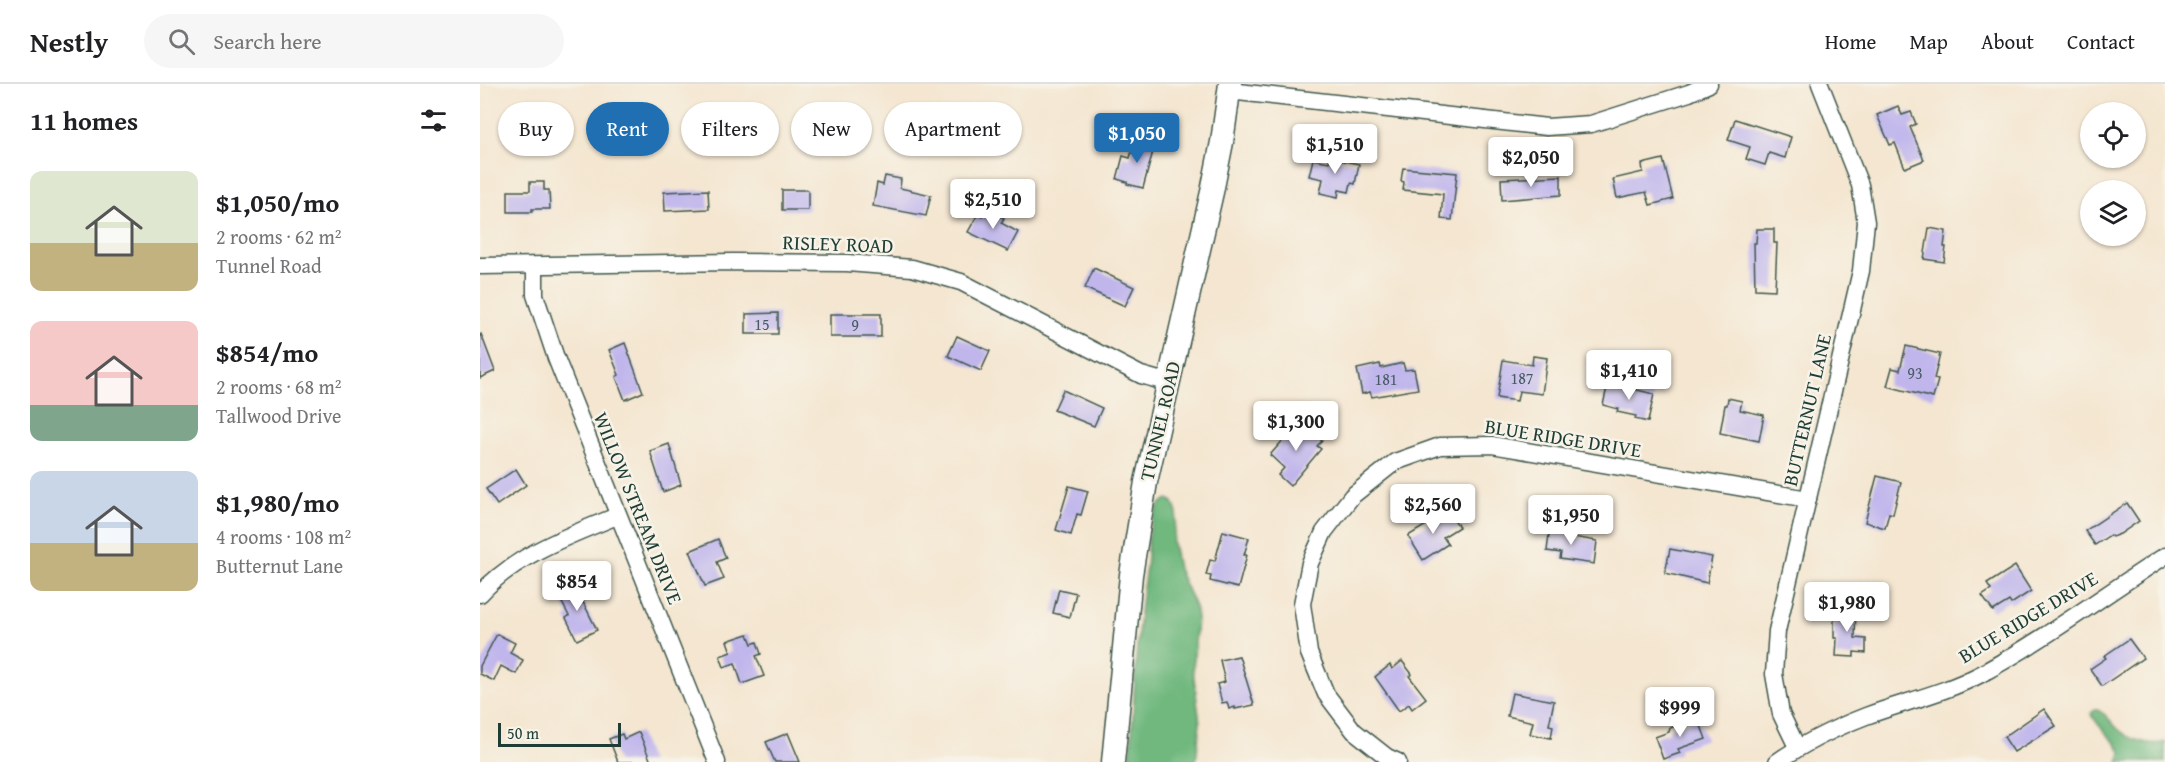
<!DOCTYPE html>
<html lang="en">
<head>
<meta charset="utf-8">
<style>
	:root { --surface:#fff; --page:#f6f6f6; --text:#202124; --muted:#757577; --line:#e0e0e0; --accent:#1f6fb2 }
	body { margin:0; font-family:"Gentium Book Plus",serif; background:var(--page); color:var(--text); height:100vh; display:flex; flex-direction:column; font-size:22px; white-space:nowrap }
	* { box-sizing:border-box; margin:0 }
	p { font-size:20px; color:var(--muted) }
	.icon { flex:none; width:33px; height:33px; fill:none; stroke:currentColor; stroke-width:2; stroke-linecap:round; stroke-linejoin:round }
	.map { position:relative; flex:1; overflow:hidden }
	.sheet { display:flex; flex-direction:column; background:var(--surface); width:480px }
	.sheet>* { flex:none }
	.top-card { position:absolute; left:18px; top:18px; width:570px; height:54px; display:flex; gap:12px }
	.fabs { position:absolute; left:1600px; top:18px; display:grid; gap:12px }
	.fabs a { display:grid; place-items:center; width:66px; height:66px; border-radius:50%; background:var(--surface); box-shadow:0 2px 4px #0004; font-size:30px }
	.scale { position:absolute; left:18px; bottom:15px; width:123px; box-sizing:border-box; padding-left:6px; border:3px solid #1f3d34; border-top:0; font-size:16px; line-height:21px; white-space:nowrap; color:#1f3d34; -webkit-text-stroke:4px #f7f3e8; paint-order:stroke }
	.price { position:absolute; translate:-50% -51px; padding:0 14px; border-radius:6px; background:#fff; color:#222; font-size:20px; line-height:39px; filter:drop-shadow(0 2px 3px #0008) }
	.price::after { content:''; position:absolute; left:50%; top:36px; width:18px; height:14px; margin-left:-9px; background:inherit; clip-path:polygon(0 0,100% 0,50% 100%) }
	.price.selected { background:var(--accent); color:#fff }
	ul { padding:0; list-style:none }
	li { display:flex; align-items:center; gap:18px; height:150px; padding:0 30px }
	li span { display:grid; place-items:center; flex:none; width:168px; height:120px; border-radius:12px; color:#555 }
	li>.icon { margin-inline-start:auto }
	span .icon { width:72px; height:72px; fill:#fffc; stroke-width:1 }
	li b { font-size:26px }
	h2 { display:flex; justify-content:space-between; align-items:center; height:72px; padding:0 30px; font-size:26px }
	.pill { padding:0 21px; border-radius:27px; background:var(--surface); box-shadow:0 2px 4px #0004; font-size:21px; line-height:54px }
	.pill.selected { background:var(--accent); color:#fff }
	header { display:flex; align-items:center; gap:36px; box-sizing:border-box; height:84px; padding:0 30px; background:var(--surface); border-bottom:2px solid var(--line) }
	header strong { font-size:28px }
	nav { display:flex; gap:33px; margin-inline-start:auto; font-size:21px }
	.search { width:420px; height:54px; background:var(--page); display:flex; align-items:center; gap:15px; box-sizing:border-box; padding:0 21px; border-radius:33px; color:var(--muted); font-size:22px }
	main { display:flex; flex:1; min-height:0 }
	.map>svg:first-child { display:block }
	.forest { fill:#70b87e; stroke:#487a59; stroke-width:1.5 }
	.building { fill:#c0b6ec }
	.lines { fill:none; stroke-linecap:round; stroke-linejoin:round }
	.street-casing { stroke:#3f564b; stroke-width:19 }
	.secondary-casing { stroke:#3f564b; stroke-width:25 }
	.street { stroke:#fff; stroke-width:16 }
	.secondary { stroke:#fff; stroke-width:22 }
	.labels { text-anchor:middle; stroke-width:5; stroke-linejoin:round; paint-order:stroke }
	.number-label { font-size:16px; fill:#475b62 }
	.street-label { font-size:20px; fill:#1f3d34; stroke:#f7f3e8 }
</style>
</head>
<body>
<header>
<strong>Nestly</strong>
<div class="search"><svg class="icon" aria-label="search" viewBox="0 0 24 24"><circle cx="10" cy="10" r="6"/><path d="M15 15l6 6"/></svg>Search here</div>
<nav><a>Home</a><a>Map</a><a>About</a><a>Contact</a></nav>
</header>
<main>
<section class="sheet">
<h2>11 homes<svg class="icon" aria-label="filters" viewBox="0 0 24 24"><path d="M4 7h16M4 17h16"/><circle cx="9" cy="7" r="2"/><circle cx="15" cy="17" r="2"/></svg></h2>
<ul>
<li><span style="background:linear-gradient(#dfe7d0 60%,#c2b280 0)"><svg class="icon" aria-label="home" viewBox="0 0 24 24"><path d="M3 11l9-7 9 7M6 9v11h12V9"/></svg></span><div><b>$1,050/mo</b><p>2 rooms · 62 m²</p><p>Tunnel Road</p></div></li>
<li><span style="background:linear-gradient(#f6c9c9 70%,#7fa58c 0)"><svg class="icon" aria-label="home" viewBox="0 0 24 24"><path d="M3 11l9-7 9 7M6 9v11h12V9"/></svg></span><div><b>$854/mo</b><p>2 rooms · 68 m²</p><p>Tallwood Drive</p></div></li>
<li><span style="background:linear-gradient(#c9d6e8 60%,#c2b280 0)"><svg class="icon" aria-label="home" viewBox="0 0 24 24"><path d="M3 11l9-7 9 7M6 9v11h12V9"/></svg></span><div><b>$1,980/mo</b><p>4 rooms · 108 m²</p><p>Butternut Lane</p></div></li>
</ul>
</section>
<div class="map">
<svg width="1685" height="678" viewBox="0 0 1685 678">
	<rect width="100%" height="100%" fill="#f7f3e8"/>
	<filter id="ink" filterUnits="userSpaceOnUse"><feTurbulence type="fractalNoise" baseFrequency=".0167" numOctaves="2"/><feDisplacementMap in="SourceGraphic" scale="12" xChannelSelector="R" yChannelSelector="G"/><feConvolveMatrix kernelMatrix="1 2 1 2 8 2 1 2 1" color-interpolation-filters="sRGB"/></filter>
	<filter id="wash" filterUnits="userSpaceOnUse"><feTurbulence type="fractalNoise" baseFrequency=".008" numOctaves="4" result="noise"/><feDisplacementMap in="SourceGraphic" scale="24" xChannelSelector="R" yChannelSelector="G"/><feGaussianBlur stdDeviation="1.35" result="paint"/><feColorMatrix in="noise" values="0 0 0 0 0 0 0 0 0 0 0 0 0 0 0 0 0 1.4 0 .05"/><feComposite in="paint" operator="in"/></filter>
	<g filter="url(#wash)">
		<rect width="100%" height="100%" fill="#f4e6d0"/>
		<g class="forest">
			<path d="M688,415L693,418L697,429L693,459L698,485L715,523L717,534L713,586L720,639L716,678H650C655,615 655,553 665,490C668,477 666,462 669,449C672,438 676,418 688,415Z"/>
			<path d="M1615,625C1625,628 1630,637 1637,644C1648,655 1670,663 1685,658V678H1639L1641,667C1633,653 1618,645 1611,629Z"/>
		</g>
		<g id="blocks">
			<g class="building">
				<polygon points="1418,22 1422,31 1431,28 1436,40 1430,43 1444,76 1425,84 1415,59 1410,61 1397,31"/>
				<polygon points="1255,35 1311,53 1305,74 1289,69 1285,81 1266,75 1270,63 1248,56"/>
				<polygon points="655,55 675,60 663,104 647,100 647,98 637,95 643,72 650,74"/>
				<polygon points="850,74 879,80 875,100 871,99 869,108 859,106 858,113 840,109 843,95 829,92 833,75 849,78"/>
				<polygon points="1183,75 1193,115 1170,121 1166,108 1137,114 1133,95 1163,88 1162,80"/>
				<polygon points="923,84 977,89 972,136 961,135 963,110 923,106 924,98 921,97"/>
				<polygon points="405,92 421,95 420,104 451,111 446,132 393,122 397,99 403,101"/>
				<polygon points="1081,92 1081,111 1022,116 1021,95"/>
				<polygon points="50,98 64,98 64,106 69,106 70,125 52,125 52,128 28,128 28,107 50,107"/>
				<polygon points="228,106 229,125 185,127 184,108"/>
				<rect x="302" y="106" width="26" height="20"/>
				<polygon points="505,124 524,134 521,139 538,148 528,167 488,148 498,130 502,132"/>
				<polygon points="1449,144 1466,147 1464,163 1466,163 1464,178 1444,175"/>
				<polygon points="1277,145 1294,145 1294,159 1297,159 1295,206 1275,205 1274,159 1276,159"/>
				<polygon points="614,184 654,203 645,222 605,204"/>
				<polygon points="298,229 298,250 266,250 266,230"/>
				<rect x="350" y="230" width="51" height="23"/>
				<polygon points="1,250 15,287 0,294 0,251"/>
				<polygon points="477,252 510,267 501,287 468,272"/>
				<polygon points="145,259 163,308 145,316 136,293 139,291 129,266"/>
				<polygon points="1426,262 1460,270 1454,295 1458,296 1453,314 1407,302 1412,284 1420,286"/>
				<polygon points="1053,272 1067,274 1062,310 1039,307 1037,317 1017,314 1023,276 1052,281"/>
				<polygon points="923,279 925,286 934,285 938,305 892,313 890,308 882,310 877,285 900,280 901,284"/>
				<polygon points="1128,299 1174,310 1168,338 1155,335 1156,332 1137,328 1138,325 1123,321"/>
				<polygon points="583,306 622,324 614,342 574,326"/>
				<polygon points="1248,314 1262,317 1260,326 1284,331 1279,357 1240,349 1245,321 1247,321"/>
				<polygon points="820,337 842,357 837,362 841,365 810,402 798,391 804,384 790,371"/>
				<polygon points="189,360 201,401 183,408 170,367"/>
				<polygon points="36,385 46,401 17,421 6,405"/>
				<polygon points="1397,392 1421,398 1413,430 1409,429 1405,444 1385,438"/>
				<polygon points="589,402 608,407 601,431 597,430 591,451 576,446"/>
				<polygon points="1647,419 1659,437 1640,450 1632,453 1630,451 1615,461 1605,447"/>
				<polygon points="969,427 979,443 963,453 968,460 943,476 928,452"/>
				<polygon points="1070,442 1088,445 1087,452 1117,457 1114,480 1080,475 1081,469 1067,467"/>
				<polygon points="743,447 769,454 764,471 767,471 758,504 730,497 731,492 726,491 730,476 735,477"/>
				<polygon points="238,455 246,474 237,478 244,495 225,502 210,467"/>
				<polygon points="1190,465 1232,473 1227,499 1185,489"/>
				<polygon points="1535,482 1551,507 1531,520 1529,517 1513,527 1502,512 1511,506 1507,500"/>
				<polygon points="96,499 104,515 102,516 117,546 97,556 86,534 89,532 77,509"/>
				<polygon points="579,505 596,509 590,533 573,529"/>
				<polygon points="1357,523 1376,523 1375,554 1386,555 1386,569 1374,568 1374,573 1356,572 1357,554 1354,554 1354,534 1357,534"/>
				<polygon points="17,550 35,559 30,569 43,576 36,590 21,582 14,597 0,590 0,582"/>
				<polygon points="268,550 272,560 277,558 281,570 276,572 284,592 262,600 255,579 244,583 240,572 251,568 247,557"/>
				<polygon points="1649,555 1663,574 1622,602 1610,585 1626,574 1624,572"/>
				<polygon points="759,572 774,621 755,625 755,623 749,625 747,618 742,619 737,600 745,598 740,576"/>
				<polygon points="922,577 932,590 929,592 946,614 932,625 929,620 919,627 895,593 910,581 912,585"/>
				<polygon points="1032,609 1074,617 1069,641 1073,642 1071,654 1050,650 1053,638 1027,632"/>
				<polygon points="1564,625 1576,642 1534,668 1524,653"/>
				<polygon points="1218,634 1226,655 1198,665 1200,669 1183,675 1175,653 1189,648 1190,644"/>
				<polygon points="159,648 171,678 138,678 129,655 142,650 144,655"/>
				<polygon points="308,649 320,678 295,678 286,658"/>
			</g>
		</g>
	</g>
	<g filter="url(#ink)">
		<use href="#blocks" fill-opacity="0" stroke="#3f564b" stroke-width="1.5"/>
		<g class="lines">
			<g class="street-casing">
				<g id="street">
					<polyline points="749,7 1067,43 1111,40 1209,9 1229,0"/>
					<polyline points="0,182 253,178 367,179 432,184 481,198 661,291 689,299"/>
					<polyline points="55,183 55,211 76,274 237,678"/>
					<path d="M0,510C37,470 88,452 137,432"/>
					<polyline points="1317,663 1301,630 1294,590 1297,547 1381,187 1386,138 1380,101 1340,0"/>
					<polyline points="918,678 907,673 874,647 846,610 829,569 822,520 830,479 844,448 872,412 915,378 960,362 1012,361 1328,415"/>
					<path d="M1297,678C1324,659 1355,644 1386,632C1424,618 1465,609 1501,590C1565,555 1624,511 1685,472"/>
				</g>
			</g>
			<g class="secondary-casing">
				<polyline id="secondary" points="633,678 651,491 666,398 732,108 742,58 750,0"/>
			</g>
			<use href="#street" class="street"/>
			<use href="#secondary" class="secondary"/>
		</g>
	</g>
	<g class="labels">
		<g class="number-label">
			<text x="282" y="246">15</text>
			<text x="375" y="247">9</text>
			<text x="1435" y="295">93</text>
			<text x="1042" y="300">187</text>
			<text x="906" y="301">181</text>
		</g>
		<g class="street-label">
			<text transform="translate(358 160) rotate(2)" y="7">RISLEY ROAD</text>
			<text transform="translate(1327 326) rotate(-77)" y="7">BUTTERNUT LANE</text>
			<text transform="translate(680 337) rotate(-77)" y="7">TUNNEL ROAD</text>
			<text transform="translate(1083 354) rotate(9)" y="7">BLUE RIDGE DRIVE</text>
			<text transform="translate(158 424) rotate(68)" y="7">WILLOW STREAM DRIVE</text>
			<text transform="translate(1548 533) rotate(-31)" y="7">BLUE RIDGE DRIVE</text>
		</g>
	</g>
</svg>
<div class="fabs">
<a><svg class="icon" aria-label="locate" viewBox="0 0 24 24"><circle cx="12" cy="12" r="6"/><path d="M12 2v4M12 18v4M2 12h4M18 12h4"/></svg></a>
<a><svg class="icon" aria-label="layers" viewBox="0 0 24 24"><path d="M12 4l9 5-9 5-9-5zM3 14l9 5 9-5"/></svg></a>
</div>
<div class="scale">50 m</div>
<b class="price selected" style="left:657px;top:80px">$1,050</b>
<b class="price" style="left:855px;top:91px">$1,510</b>
<b class="price" style="left:1051px;top:104px">$2,050</b>
<b class="price" style="left:513px;top:146px">$2,510</b>
<b class="price" style="left:1149px;top:317px">$1,410</b>
<b class="price" style="left:816px;top:368px">$1,300</b>
<b class="price" style="left:953px;top:451px">$2,560</b>
<b class="price" style="left:1091px;top:462px">$1,950</b>
<b class="price" style="left:97px;top:528px">$854</b>
<b class="price" style="left:1367px;top:549px">$1,980</b>
<b class="price" style="left:1200px;top:654px">$999</b>
<div class="top-card">
<a class="pill">Buy</a>
<a class="pill selected">Rent</a>
<a class="pill">Filters</a>
<a class="pill">New</a>
<a class="pill">Apartment</a>
</div>
</div>
</main>
</body>
</html>
